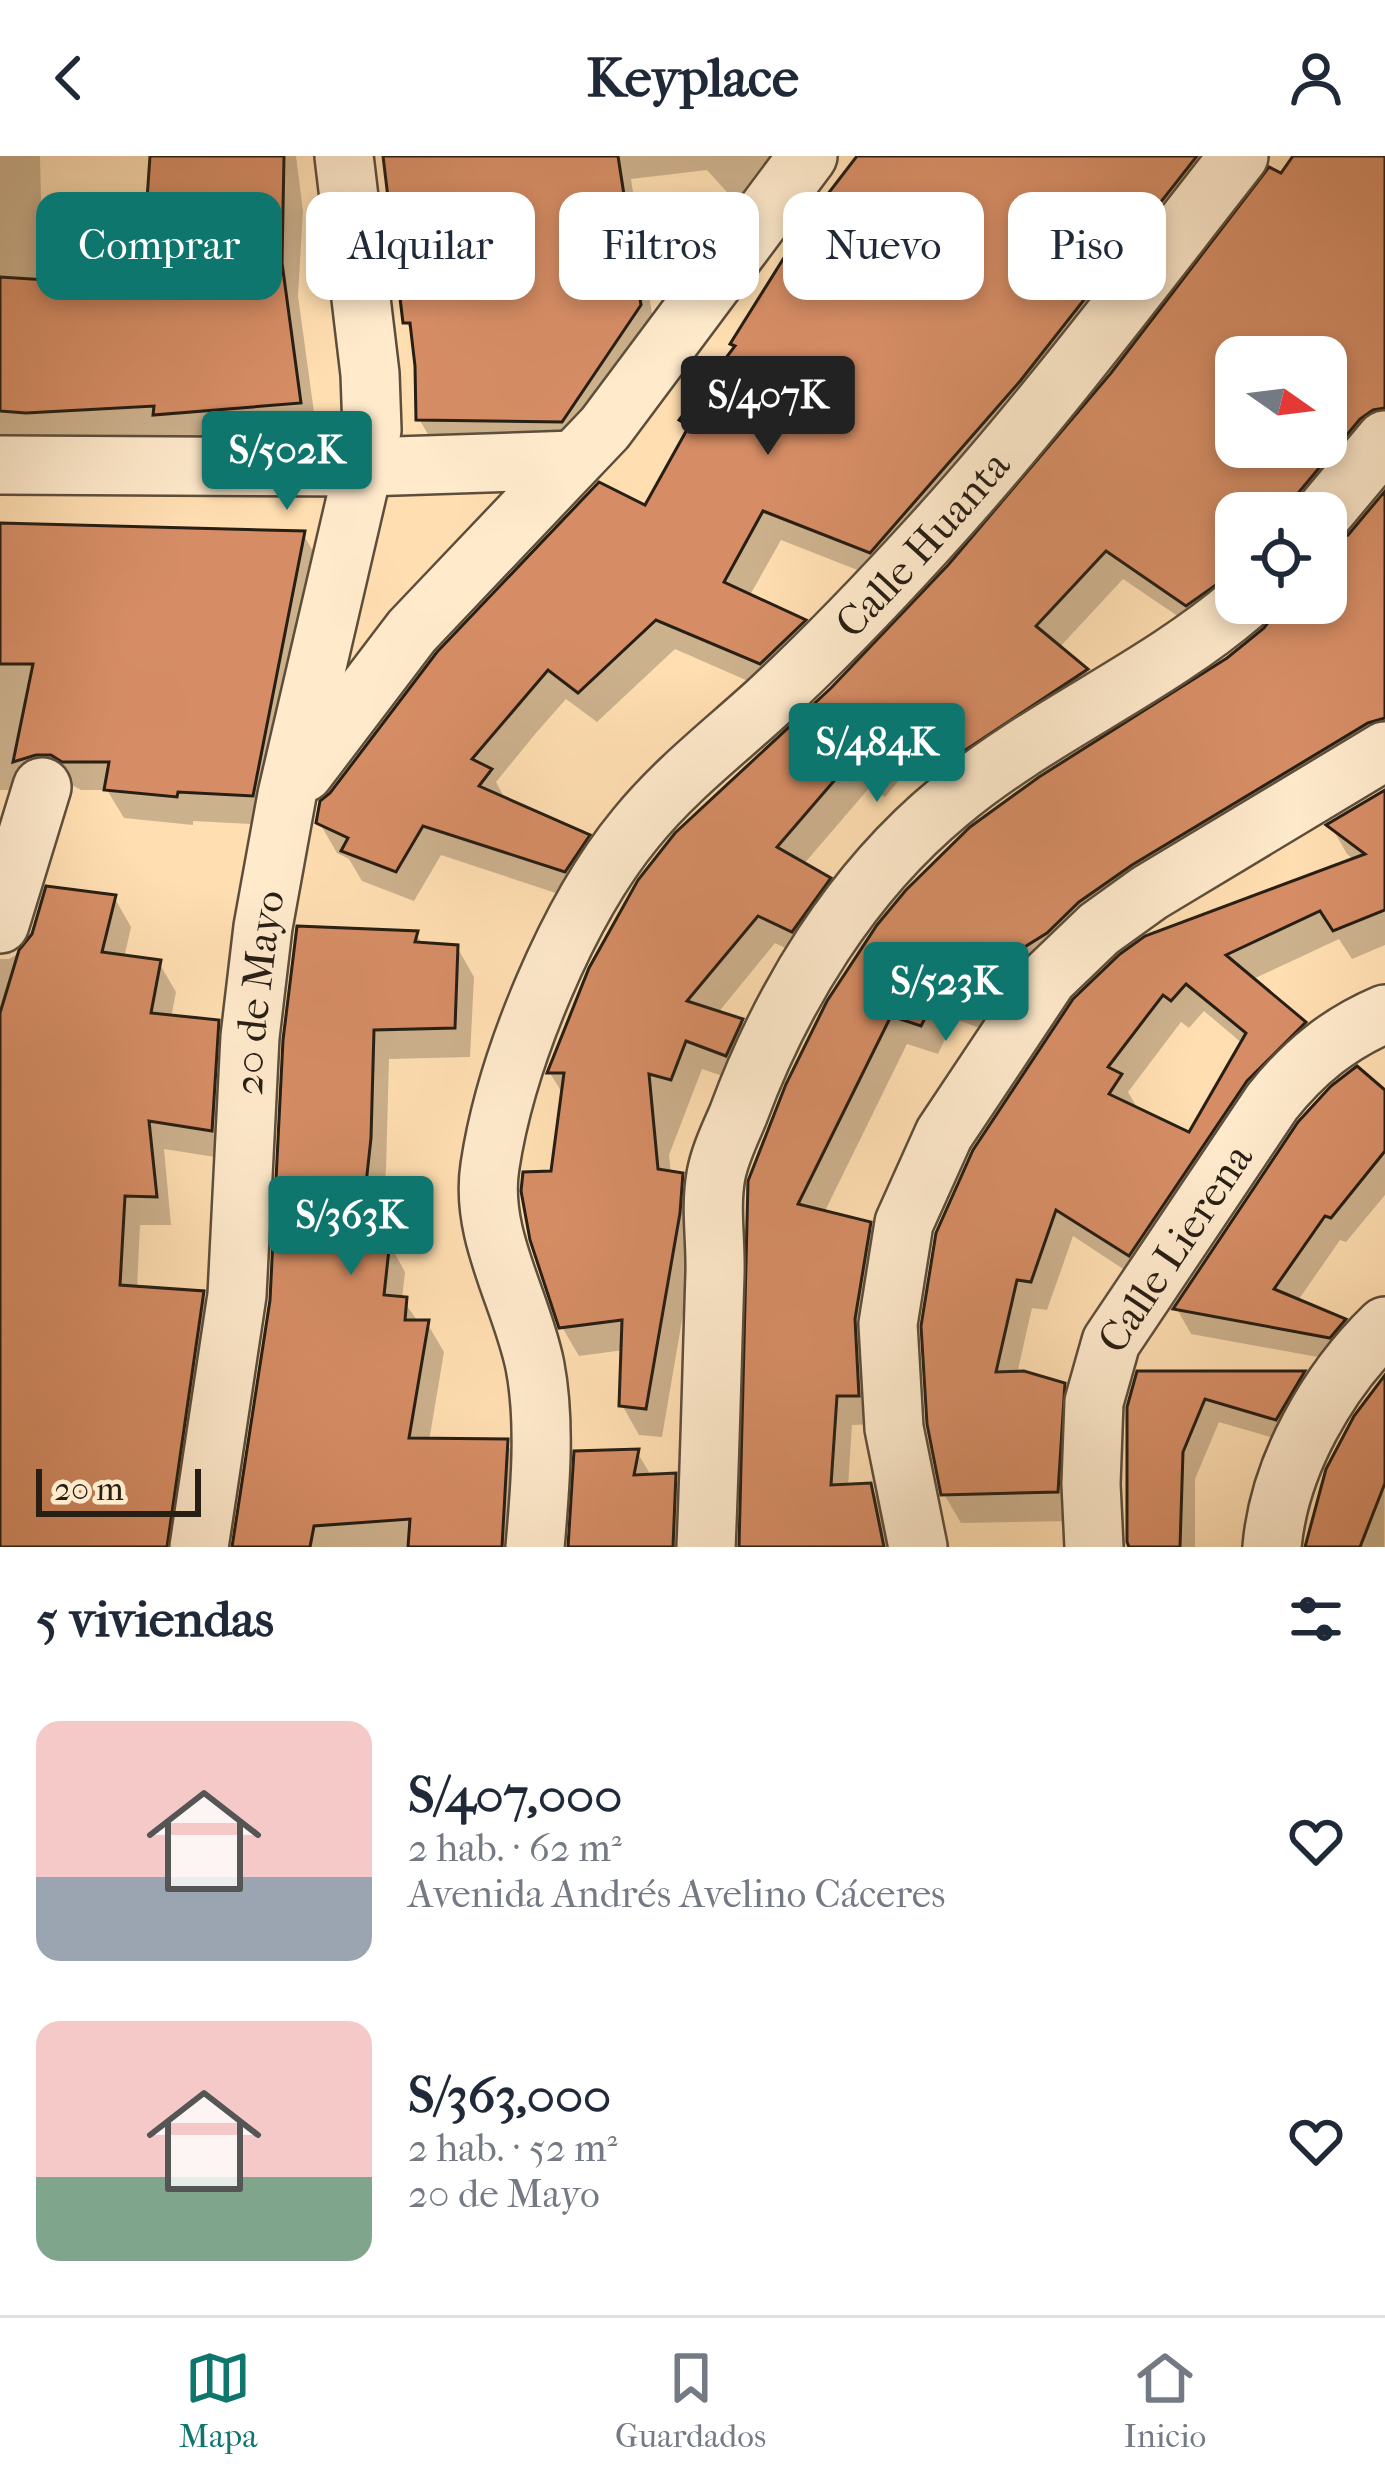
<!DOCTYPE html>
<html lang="es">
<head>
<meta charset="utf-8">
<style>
	:root { --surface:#fff; --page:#f6f6f7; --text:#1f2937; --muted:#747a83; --line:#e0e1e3; --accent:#0f766e }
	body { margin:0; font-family:"IM FELL French Canon",serif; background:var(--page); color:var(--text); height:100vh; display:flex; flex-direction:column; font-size:45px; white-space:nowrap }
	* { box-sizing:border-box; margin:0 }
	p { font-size:39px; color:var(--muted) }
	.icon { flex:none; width:66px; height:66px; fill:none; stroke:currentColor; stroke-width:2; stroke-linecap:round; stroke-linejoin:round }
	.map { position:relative; height:1391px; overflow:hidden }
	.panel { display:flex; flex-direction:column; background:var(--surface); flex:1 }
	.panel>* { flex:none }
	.hud { position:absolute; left:36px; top:36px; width:1314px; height:108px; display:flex; gap:24px }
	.needle { width:78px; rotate:104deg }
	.buttons { position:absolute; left:1215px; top:180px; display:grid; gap:24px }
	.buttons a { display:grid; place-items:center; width:132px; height:132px; border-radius:24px; background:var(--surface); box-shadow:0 6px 18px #0003; font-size:60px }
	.scale { position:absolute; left:36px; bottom:30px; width:165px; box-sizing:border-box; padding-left:12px; border:6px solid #271e14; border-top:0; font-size:33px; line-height:42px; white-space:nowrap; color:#271e14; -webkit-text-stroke:9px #ffeacc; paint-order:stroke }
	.price { position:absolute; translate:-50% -102px; padding:0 27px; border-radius:12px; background:var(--accent); color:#fff; font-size:39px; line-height:78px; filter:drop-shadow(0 3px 6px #0008) }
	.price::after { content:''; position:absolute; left:50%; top:72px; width:36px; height:27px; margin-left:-18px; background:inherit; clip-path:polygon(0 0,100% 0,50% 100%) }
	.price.current { background:#222; color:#fff }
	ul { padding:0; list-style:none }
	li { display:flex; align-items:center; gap:36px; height:300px; padding:0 36px }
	li span { display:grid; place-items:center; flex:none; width:336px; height:240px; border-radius:24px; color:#555 }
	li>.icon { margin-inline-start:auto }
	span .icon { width:144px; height:144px; fill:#fffc; stroke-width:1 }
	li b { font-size:51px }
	h2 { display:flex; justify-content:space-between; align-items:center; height:144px; padding:0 36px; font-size:51px }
	.pill { padding:0 42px; border-radius:24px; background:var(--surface); box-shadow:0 6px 18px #0003; font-size:42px; line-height:108px }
	.pill.current { background:var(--accent); color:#fff }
	header { display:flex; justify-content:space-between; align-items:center; height:156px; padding:0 36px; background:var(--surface); font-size:54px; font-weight:700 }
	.tab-bar { display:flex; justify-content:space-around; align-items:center; height:168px; border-top:3px solid var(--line); background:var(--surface); font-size:33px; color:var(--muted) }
	.tab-bar a { display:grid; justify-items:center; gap:6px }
	.tab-bar .current { color:var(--accent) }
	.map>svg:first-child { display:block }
	.shadow { fill:#0003; fill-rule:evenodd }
	.building { fill:#d68d65; stroke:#271e14; stroke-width:3; fill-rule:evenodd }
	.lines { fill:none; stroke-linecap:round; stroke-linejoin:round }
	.minor-casing { stroke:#5d4e3b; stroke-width:62 }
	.minor { stroke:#ffeacc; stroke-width:57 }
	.labels { text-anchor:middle; stroke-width:10; stroke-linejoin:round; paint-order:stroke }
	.street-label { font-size:42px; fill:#271e14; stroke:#ffeacc }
</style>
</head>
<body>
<header><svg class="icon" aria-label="back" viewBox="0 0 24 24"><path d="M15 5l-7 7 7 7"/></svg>Keyplace<svg class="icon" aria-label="person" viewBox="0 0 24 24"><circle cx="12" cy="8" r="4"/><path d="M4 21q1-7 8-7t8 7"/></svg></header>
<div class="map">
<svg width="1385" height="1391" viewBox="0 0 1385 1391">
	<rect width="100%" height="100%" fill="#ffdeb1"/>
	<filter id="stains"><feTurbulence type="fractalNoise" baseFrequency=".00167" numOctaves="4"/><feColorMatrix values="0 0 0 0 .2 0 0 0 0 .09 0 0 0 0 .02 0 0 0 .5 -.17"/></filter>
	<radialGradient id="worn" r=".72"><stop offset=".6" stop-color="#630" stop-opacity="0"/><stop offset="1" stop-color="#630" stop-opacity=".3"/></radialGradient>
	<g class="shadow">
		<polygon points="0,0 40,0 43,127 144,133 153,0 296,0 303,55 298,140 317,278 173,289 168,280 30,286 0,302"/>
		<polygon points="388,0 791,0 745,56 707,14 631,23 655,177 578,292 435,290 419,263 415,181 406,166"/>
		<polygon points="861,0 1234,0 888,426 781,384 749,441 804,466 821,496 778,538 675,493 597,566 566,543 536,577 496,626 507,646 588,681 605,711 583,746 441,699 414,745 362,725 349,703 337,697 319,666 646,352 689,276 683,264 737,193"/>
		<path d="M1296,0H1385V286L1322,357H1236V447L1204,478L1123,423L1058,493L1086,515L1102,544L964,634L917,603L885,641L870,631L803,709L829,724L845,753L809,804L775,787L717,858L741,865L758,894L743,927L702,913L669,999L671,1018L681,1020L698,1049L695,1088L662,1281L639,1279L622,1249L624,1194L579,1200L562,1171L553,1018L564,940L550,917L577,846L813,554L913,452ZM1236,201H1326V291H1236Z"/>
		<polygon points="1385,340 1385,595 1148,738 1004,881 955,863 938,898 907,888 824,1057 869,1068 886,1098 874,1268 852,1269 848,1331 870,1330 887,1359 893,1391 742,1391 808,887 1326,447 1326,392 1337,390"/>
		<polygon points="0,372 303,378 320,407 268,669 193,665 193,669 124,662 107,634 81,634 70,628 39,634 0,634"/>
		<path d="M1385,637V789L1352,803L1339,783L1251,824L1303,868L1320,897L1146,1128L1073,1080L1047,1154L1032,1152L1017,1218L1063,1229L1080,1259L1074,1365L961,1367L944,1338L1076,845L1356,705L1347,698L1331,670ZM1204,855L1243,888L1190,980L1134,953L1136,950L1128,936L1181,866L1189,872Z"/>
		<polygon points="114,741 131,771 124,802 159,807 176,836 171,862 217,867 234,896 228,1003 164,993 171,1069 140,1069 137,1133 202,1138 219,1167 186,1391 0,1391 0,803 9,803"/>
		<polygon points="416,778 423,790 457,791 474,821 470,901 389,903 386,1014 378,1087 389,1087 405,1116 402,1143 419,1167 427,1167 444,1196 429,1285 506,1286 523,1315 519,1391 235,1391 273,1144 286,884"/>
		<polygon points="1385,937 1385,1039 1346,1086 1340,1084 1297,1146 1344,1166 1358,1191 1345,1206 1191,1178 1177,1153"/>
		<polygon points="1139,1218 1304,1218 1317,1241 1291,1287 1219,1266 1195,1323 1195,1391 1131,1391"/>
		<polygon points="1385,1227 1384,1391 1308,1391"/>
		<polygon points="637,1296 652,1321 674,1320 691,1349 689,1391 571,1391"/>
	</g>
	<g class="building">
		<polygon points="150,0 284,0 282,107 301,247 153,259 154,250 26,257 0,255 0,121 141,130"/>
		<polygon points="383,0 618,0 641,149 562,266 416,264 415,210 410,167 403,167"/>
		<polygon points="857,0 1197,0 1021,224 870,397 763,355 724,426 806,464 760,508 656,464 578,537 548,514 472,603 492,613 479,630 590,679 565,716 423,670 396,716 341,695 348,682 316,667 320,645 330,637 437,496 599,326 645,349 689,270 679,264 735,190 730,188 807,65"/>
		<path d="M1293,0H1385V252L1373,254L1360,263L1299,336L1292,357H1236V415L1186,450L1106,395L1036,470L1088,513L946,607L899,575L867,613L852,604L777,691L831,722L792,776L758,760L687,845L743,863L726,900L686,885L671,924L649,918L658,1013L683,1017L680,1057L646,1253L619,1250L622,1164L559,1172L530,1084L521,1035L523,1016L551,1015L564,917H547L589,812L638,724L675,677L831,532L949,408L1111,217L1269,11L1281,17ZM1236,201H1326V291H1236Z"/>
		<polygon points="1385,335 1385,562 1368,567 1132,709 1079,746 1047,777 1002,805 1009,821 987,854 939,835 921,870 891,860 798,1048 871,1066 855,1163 859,1240 837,1240 831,1329 871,1327 884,1391 739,1391 748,1025 786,928 827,845 877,769 906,734 970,671 1039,621 1227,502 1264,472 1273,460 1275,447 1326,447 1326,389 1348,379"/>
		<polygon points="0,367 305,375 253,640 178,636 177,641 104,634 109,606 62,606 51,599 36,599 13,606 33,508 0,508"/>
		<path d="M1385,634V754L1333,775L1320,755L1226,799L1306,866L1247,925L1129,1100L1056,1054L1031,1126L1017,1124L996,1216L1024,1215L1065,1227L1058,1336L941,1339L927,1268L921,1170L936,1077L973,994L1073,843L1120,798L1145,780L1365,698L1326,669ZM1186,828L1246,877L1189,976L1109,938L1122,918L1108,911L1163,839L1171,845Z"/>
		<polygon points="46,730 116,739 102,796 161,804 151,857 219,864 212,975 149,965 157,1041 125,1040 120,1129 204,1135 167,1391 0,1391 0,857 19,794 32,778"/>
		<polygon points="297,770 418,775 415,786 458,789 455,872 374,874 371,982 360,1083 390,1084 384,1139 407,1141 405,1164 429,1164 409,1282 508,1283 502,1391 408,1391 410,1363 314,1370 310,1391 232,1391 270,1144 283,884"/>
		<polygon points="1357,910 1385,934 1385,995 1331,1062 1325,1060 1274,1133 1346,1163 1330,1182 1173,1153 1298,966 1331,930"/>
		<polygon points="1137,1215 1305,1215 1276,1264 1205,1243 1183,1296 1180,1391 1129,1391 1127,1386 1127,1251"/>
		<polygon points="1385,1219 1385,1327 1360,1391 1305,1391 1326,1313 1354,1260"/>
		<polygon points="639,1293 634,1319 676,1317 673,1391 568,1391 574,1295"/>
	</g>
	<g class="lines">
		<g class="minor-casing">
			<g id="minor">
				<polyline points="0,309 365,311 574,304"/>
				<polyline points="1324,357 1385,284"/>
				<polyline points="304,617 412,475 605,272 808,0"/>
				<polyline points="0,768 42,631"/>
				<path id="s1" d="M199,1391L237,1139L250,881L263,771L287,639L372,274L370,218L344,0"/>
				<path id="s2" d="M535,1391C540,1334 546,1267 535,1210C522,1144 479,1079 490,1010C506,904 568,754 636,672C674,625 722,588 767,547C822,496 874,442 925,386C1037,264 1137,130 1239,0"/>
				<path d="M706,1391C710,1300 712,1209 715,1118C716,1084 710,1052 716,1019C720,998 730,978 738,959C782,840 851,727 949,646C1040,570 1153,524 1243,447"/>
				<polyline points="918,1391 894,1272 888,1168 904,1067 944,978 1048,822 1099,773 1149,737 1385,595"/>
				<path id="s3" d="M1094,1391L1091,1328L1094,1246L1111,1186L1272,946C1304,906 1338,878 1385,858"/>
				<path d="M1272,1391C1279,1310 1328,1225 1385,1170"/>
			</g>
		</g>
		<use href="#minor" class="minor"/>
	</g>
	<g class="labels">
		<g class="street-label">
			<text dy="15" stroke="none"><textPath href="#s2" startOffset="1164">Calle Huanta</textPath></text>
			<text dy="15" stroke="none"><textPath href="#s1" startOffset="558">20 de Mayo</textPath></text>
			<text dy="15" stroke="none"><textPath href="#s3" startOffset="321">Calle Lierena</textPath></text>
		</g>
	</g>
	<rect width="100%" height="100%" filter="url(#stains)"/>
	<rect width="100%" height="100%" fill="url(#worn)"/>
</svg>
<div class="buttons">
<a><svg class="needle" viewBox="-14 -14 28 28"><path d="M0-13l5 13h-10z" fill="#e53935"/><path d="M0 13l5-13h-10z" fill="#747a83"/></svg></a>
<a><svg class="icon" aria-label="locate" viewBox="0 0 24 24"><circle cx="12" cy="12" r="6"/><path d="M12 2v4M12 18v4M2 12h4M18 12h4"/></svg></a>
</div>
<div class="scale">20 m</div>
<b class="price current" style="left:768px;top:302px">S/407K</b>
<b class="price" style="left:287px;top:357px">S/502K</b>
<b class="price" style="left:877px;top:649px">S/484K</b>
<b class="price" style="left:946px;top:888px">S/523K</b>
<b class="price" style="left:351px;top:1122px">S/363K</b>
<div class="hud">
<a class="pill current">Comprar</a>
<a class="pill">Alquilar</a>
<a class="pill">Filtros</a>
<a class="pill">Nuevo</a>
<a class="pill">Piso</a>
</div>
</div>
<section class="panel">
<h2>5 viviendas<svg class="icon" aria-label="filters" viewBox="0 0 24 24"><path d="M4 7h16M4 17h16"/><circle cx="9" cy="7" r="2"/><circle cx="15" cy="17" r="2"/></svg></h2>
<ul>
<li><span style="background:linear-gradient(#f6c9c9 65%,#9aa5b1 0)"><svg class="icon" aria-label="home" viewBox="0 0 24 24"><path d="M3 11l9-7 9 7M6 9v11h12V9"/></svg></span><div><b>S/407,000</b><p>2 hab. · 62 m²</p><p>Avenida Andrés Avelino Cáceres</p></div><svg class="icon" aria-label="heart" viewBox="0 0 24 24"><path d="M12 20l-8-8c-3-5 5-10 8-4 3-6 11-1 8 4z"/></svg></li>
<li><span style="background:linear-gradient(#f6c9c9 65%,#7fa58c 0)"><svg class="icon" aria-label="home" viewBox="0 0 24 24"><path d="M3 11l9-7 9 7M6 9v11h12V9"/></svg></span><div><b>S/363,000</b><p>2 hab. · 52 m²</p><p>20 de Mayo</p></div><svg class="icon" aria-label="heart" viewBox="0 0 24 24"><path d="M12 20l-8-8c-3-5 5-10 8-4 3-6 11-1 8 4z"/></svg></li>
</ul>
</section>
<nav class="tab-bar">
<a class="current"><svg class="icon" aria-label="map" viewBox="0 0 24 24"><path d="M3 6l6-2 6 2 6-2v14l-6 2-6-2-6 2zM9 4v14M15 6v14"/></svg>Mapa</a>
<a><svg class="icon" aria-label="saved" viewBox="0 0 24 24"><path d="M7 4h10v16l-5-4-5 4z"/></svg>Guardados</a>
<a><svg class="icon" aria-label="home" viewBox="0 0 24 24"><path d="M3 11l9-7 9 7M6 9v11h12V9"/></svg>Inicio</a>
</nav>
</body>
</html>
